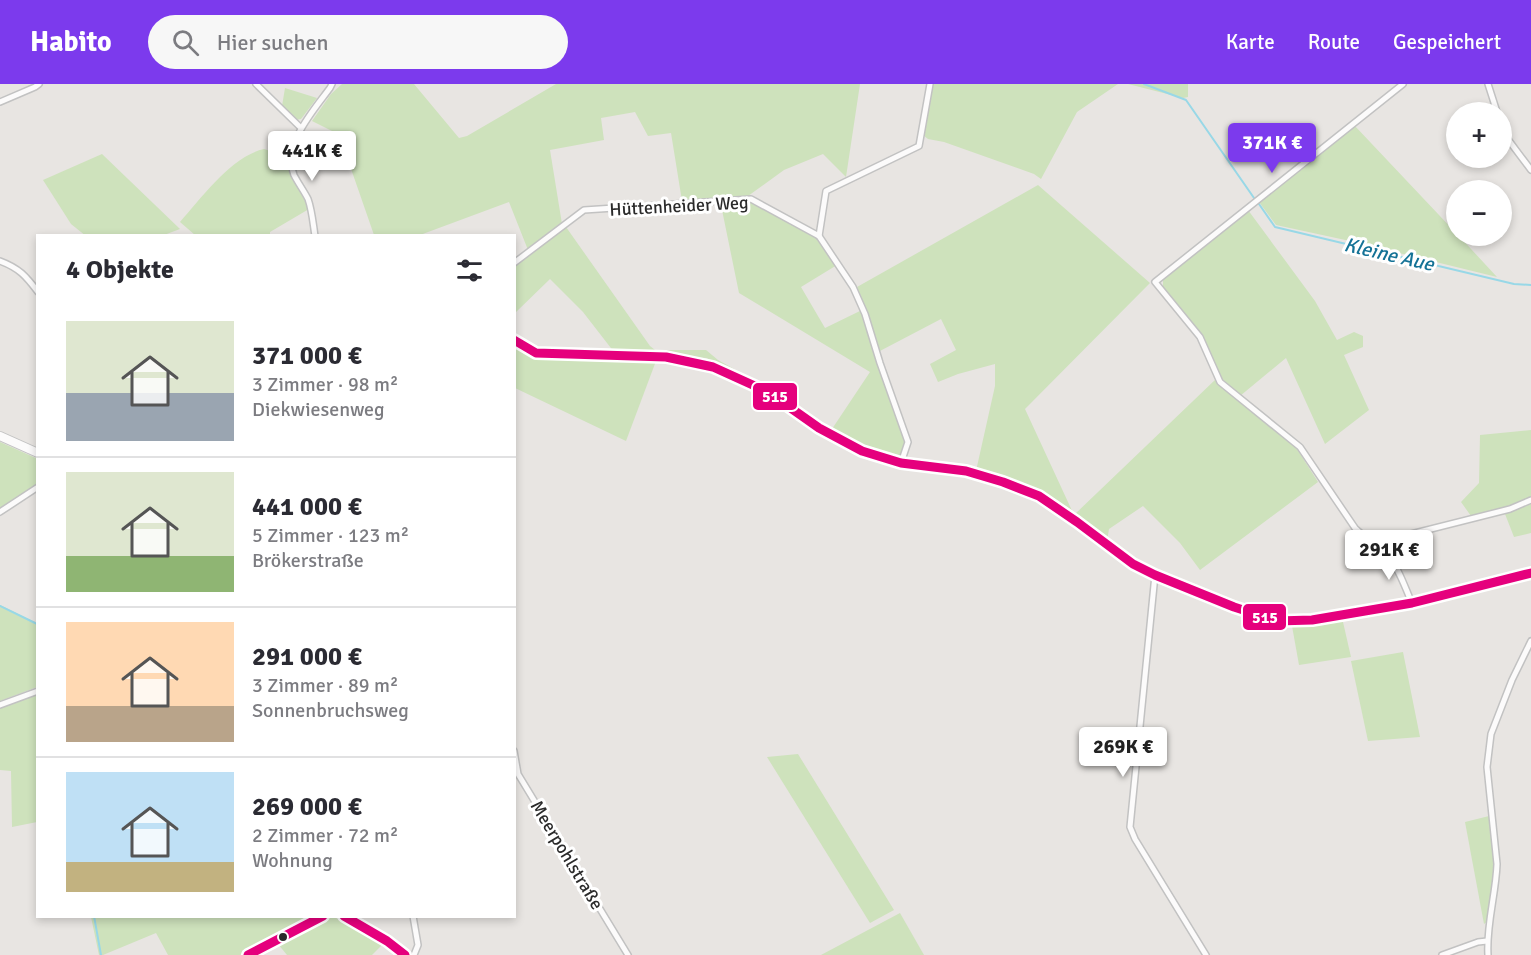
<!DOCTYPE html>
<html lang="de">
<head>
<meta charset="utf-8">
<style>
	:root { --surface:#fff; --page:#f7f7f7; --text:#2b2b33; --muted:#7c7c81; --line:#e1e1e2; --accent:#7c3aed }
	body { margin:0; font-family:Signika,sans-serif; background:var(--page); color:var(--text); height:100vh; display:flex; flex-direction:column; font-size:22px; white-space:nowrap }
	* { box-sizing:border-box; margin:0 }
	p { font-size:20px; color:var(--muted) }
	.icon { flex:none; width:33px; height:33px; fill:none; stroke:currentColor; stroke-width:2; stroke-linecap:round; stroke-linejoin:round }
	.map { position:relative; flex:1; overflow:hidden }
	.drawer { position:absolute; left:36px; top:150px; width:480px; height:684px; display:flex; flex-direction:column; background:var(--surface); border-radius:0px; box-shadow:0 3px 9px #0003 }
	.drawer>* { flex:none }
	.buttons { position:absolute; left:1446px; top:18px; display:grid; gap:12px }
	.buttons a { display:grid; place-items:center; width:66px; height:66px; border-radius:50%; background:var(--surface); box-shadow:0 3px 9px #0003; font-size:30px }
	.price { position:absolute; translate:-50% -51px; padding:0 14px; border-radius:6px; background:#fff; color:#222; font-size:20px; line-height:39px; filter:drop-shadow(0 2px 3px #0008) }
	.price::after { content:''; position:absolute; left:50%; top:36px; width:18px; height:14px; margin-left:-9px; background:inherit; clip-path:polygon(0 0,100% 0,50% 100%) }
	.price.current { background:var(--accent); color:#fff }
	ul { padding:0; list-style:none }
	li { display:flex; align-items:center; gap:18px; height:150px; padding:0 30px }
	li+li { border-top:2px solid var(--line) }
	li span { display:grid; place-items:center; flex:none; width:168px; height:120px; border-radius:0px; color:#555 }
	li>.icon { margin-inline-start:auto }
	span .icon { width:72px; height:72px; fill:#fffc; stroke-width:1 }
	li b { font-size:26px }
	h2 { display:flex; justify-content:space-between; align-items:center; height:72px; padding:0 30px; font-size:26px }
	header { display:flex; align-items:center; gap:36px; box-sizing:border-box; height:84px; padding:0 30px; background:var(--accent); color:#fff }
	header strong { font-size:28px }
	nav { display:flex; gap:33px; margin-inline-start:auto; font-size:21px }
	.search { width:420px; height:54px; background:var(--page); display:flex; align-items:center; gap:15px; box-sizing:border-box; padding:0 21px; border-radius:33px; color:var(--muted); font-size:22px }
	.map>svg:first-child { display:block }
	.green { fill:#cee2bc }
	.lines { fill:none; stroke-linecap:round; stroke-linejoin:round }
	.stream { stroke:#98d8e7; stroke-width:2 }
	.street-casing { stroke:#c2c2c2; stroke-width:8 }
	.secondary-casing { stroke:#c2c2c2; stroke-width:10 }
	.street { stroke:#fcfbfb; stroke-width:5 }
	.secondary { stroke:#fcfbfb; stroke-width:8 }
	.bus-1-casing { stroke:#fff; stroke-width:14 }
	.bus-1 { stroke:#e5007d; stroke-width:9 }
	.bus-dot { fill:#2b2b2b; stroke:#fff; stroke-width:2 }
	.labels { text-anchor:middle; stroke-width:6; stroke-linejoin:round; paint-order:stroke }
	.street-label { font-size:18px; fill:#2b2b2b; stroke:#fff }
	.water-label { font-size:20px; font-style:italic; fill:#147296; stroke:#fff }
	.line-badge { stroke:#fff; stroke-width:2 }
	.badge-label { font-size:16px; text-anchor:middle; font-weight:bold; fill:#fff }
</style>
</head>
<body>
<header>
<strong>Habito</strong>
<div class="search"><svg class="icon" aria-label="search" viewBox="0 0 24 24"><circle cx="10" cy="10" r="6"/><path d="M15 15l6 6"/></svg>Hier suchen</div>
<nav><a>Karte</a><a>Route</a><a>Gespeichert</a></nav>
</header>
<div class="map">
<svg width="1531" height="871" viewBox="0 0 1531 871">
	<rect width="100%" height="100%" fill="#e8e5e2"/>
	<g class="green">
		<polygon points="342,0 414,0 459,54 467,52 556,0 860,0 846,93 823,70 784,86 748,112 682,117 671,49 648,52 635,28 601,34 604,56 550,66 562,140 528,166 509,118 420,151 401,151 400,150 397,152 374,151 349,79 342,52 312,37 331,10"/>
		<polygon points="932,0 1118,0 1077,28 1041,95 1034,90 944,58 928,55 923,51"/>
		<polygon points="1128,0 1188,0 1188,13 1183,14"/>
		<polygon points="285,4 317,14 301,35 296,36 282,22"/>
		<polygon points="1354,41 1456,149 1456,152 1459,152 1497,193 1350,157 1276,141 1259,118"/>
		<path d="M264,65L289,73L291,90L309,125L270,148V151H195L180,138C202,113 232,72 264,65Z"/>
		<polygon points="102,70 180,145 164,151 86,152 71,140 43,96"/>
		<polygon points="1038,101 1150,199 1025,325 1074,431 1216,295 1297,365 1318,398 1200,486 1180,459 1143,422 1109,445 1107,457 1074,431 1041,411 976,387 995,302 995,280 958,290 938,298 930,280 956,266 941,235 878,268 868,230 857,203"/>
		<polygon points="750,117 816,154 837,181 801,203 825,244 862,226 907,358 900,377 863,366 830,348 870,288 739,209 721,121"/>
		<polygon points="1248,126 1315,217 1337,256 1354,248 1363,252 1363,263 1344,271 1369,326 1325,360 1286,274 1240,312 1222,295 1203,253 1163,206 1163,196"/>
		<polygon points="566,143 650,262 655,266 706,266 718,276 736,286 706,274 614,268 583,228 550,195 515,229 515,182"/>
		<polygon points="514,264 535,273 656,277 626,357 515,304"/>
		<polygon points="1531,346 1531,449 1514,453 1505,430 1473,437 1471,432 1461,418 1479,399 1480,351"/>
		<polygon points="0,358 38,375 37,400 0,425"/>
		<polygon points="0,521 35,538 38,540 37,603 0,617"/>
		<polygon points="1340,535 1343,538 1351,573 1299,581 1292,542"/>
		<polygon points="1403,568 1420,653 1368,657 1351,577"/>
		<polygon points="37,610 37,738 12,743 11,687 0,686 0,623"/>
		<polygon points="798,670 894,826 870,839 767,673"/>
		<polygon points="1489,732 1495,780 1488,837 1484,840 1465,738"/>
		<polygon points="900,829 924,871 821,871"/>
		<polygon points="91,833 317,833 240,871 168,871 156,849 103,871 99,871"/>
		<polygon points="329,834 336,834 383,860 372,871 287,871 278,860"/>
	</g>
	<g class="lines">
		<g class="stream">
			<polyline points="1144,0 1186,16 1254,114"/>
			<polyline points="1259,120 1275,143 1514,200 1531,201"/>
			<polyline points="0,522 35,539 38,541"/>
			<polyline points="94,832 101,871"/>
		</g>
		<g class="street-casing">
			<g id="street">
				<polyline points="256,0 301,44"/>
				<path d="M1403,0L1155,198L1200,253L1220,298L1300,363L1355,444C1366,455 1379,461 1388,472C1399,484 1405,504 1412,519"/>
				<polyline points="1488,0 1497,28"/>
				<polyline points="0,18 35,3 39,0"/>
				<polyline points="1502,43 1504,50 1531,86"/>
				<path d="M315,152C313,139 312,126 308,115C304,107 298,99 294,91C282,61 313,27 330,4L332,0"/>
				<polyline points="819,152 826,107 919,62 930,0"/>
				<path d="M0,177C19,184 26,192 38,208"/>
				<polyline points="514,179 584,126 751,115 819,152 853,203 865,230 880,279 908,358 901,379"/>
				<polyline points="0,428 38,403"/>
				<polyline points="1382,465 1390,458 1399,453 1510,425 1531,416"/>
				<polyline points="1155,491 1130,743 1135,755 1206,871"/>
				<polyline points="0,621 38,607"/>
				<polyline points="514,667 518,690 628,871"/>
				<polyline points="413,832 418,861 414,871"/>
				<polyline points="248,871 324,832"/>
				<polyline points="1442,871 1478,858 1487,857"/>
				<path d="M1488,871C1486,841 1496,810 1497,780L1487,683L1491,650L1512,596L1531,557"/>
			</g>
		</g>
		<g class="secondary-casing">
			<g id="secondary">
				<polyline points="514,256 536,269 666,273 713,283 768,308 819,344 862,367 901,379 966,387 1003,398 1039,412 1077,438 1133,480 1155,491 1234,523 1277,537 1312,536 1412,519 1531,489"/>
				<polyline points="0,352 38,369"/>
				<polyline points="343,832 387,857 405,871"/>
			</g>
		</g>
		<use href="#street" class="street"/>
		<use href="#secondary" class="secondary"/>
		<g class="bus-1-casing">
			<g id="bus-1">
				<polyline points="514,256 536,269 666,273 713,283 768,308 819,344 862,367 901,379 966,387 1003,398 1039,412 1077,438 1133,480 1155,491 1234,523 1277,537 1312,536 1412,519 1531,489"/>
				<polyline points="344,832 387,857 405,871"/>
				<polyline points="248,871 323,832"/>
			</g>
		</g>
		<use href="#bus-1" class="bus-1"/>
	</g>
	<circle class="bus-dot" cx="283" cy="853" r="5"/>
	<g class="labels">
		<g class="street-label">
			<text transform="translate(679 122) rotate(-3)" y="6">Hüttenheider Weg</text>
			<text transform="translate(567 771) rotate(59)" y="6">Meerpohlstraße</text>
		</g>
		<g class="water-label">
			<text transform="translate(1389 170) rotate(13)" y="7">Kleine Aue</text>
		</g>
	</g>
	<g class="line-badge">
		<rect x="752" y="298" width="46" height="29" rx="6" fill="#e5007d"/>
		<rect x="1242" y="519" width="45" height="28" rx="6" fill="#e5007d"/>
	</g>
	<g class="badge-label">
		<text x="775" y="318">515</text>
		<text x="1265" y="539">515</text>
	</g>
</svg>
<div class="buttons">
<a>+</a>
<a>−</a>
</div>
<b class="price current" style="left:1272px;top:90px">371K €</b>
<b class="price" style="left:312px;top:98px">441K €</b>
<b class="price" style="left:1389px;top:497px">291K €</b>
<b class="price" style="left:1123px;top:694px">269K €</b>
<section class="drawer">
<h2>4 Objekte<svg class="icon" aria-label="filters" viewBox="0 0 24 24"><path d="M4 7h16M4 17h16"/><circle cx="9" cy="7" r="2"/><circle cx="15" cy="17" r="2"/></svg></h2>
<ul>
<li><span style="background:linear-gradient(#dfe7d0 60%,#9aa5b1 0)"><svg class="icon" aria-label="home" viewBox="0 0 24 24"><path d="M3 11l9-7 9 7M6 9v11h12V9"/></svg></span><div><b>371 000 €</b><p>3 Zimmer · 98 m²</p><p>Diekwiesenweg</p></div></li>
<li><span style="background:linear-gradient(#dfe7d0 70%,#8fb573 0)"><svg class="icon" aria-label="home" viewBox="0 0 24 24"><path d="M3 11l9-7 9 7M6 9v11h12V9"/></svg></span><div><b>441 000 €</b><p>5 Zimmer · 123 m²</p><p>Brökerstraße</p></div></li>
<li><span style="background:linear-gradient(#ffd9b3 70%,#b9a48a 0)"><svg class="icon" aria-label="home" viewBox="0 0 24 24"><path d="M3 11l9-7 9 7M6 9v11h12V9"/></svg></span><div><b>291 000 €</b><p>3 Zimmer · 89 m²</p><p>Sonnenbruchsweg</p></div></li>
<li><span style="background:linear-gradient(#bfe0f5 75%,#c2b280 0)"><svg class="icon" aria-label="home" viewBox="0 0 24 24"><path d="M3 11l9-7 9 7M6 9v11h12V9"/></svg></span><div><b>269 000 €</b><p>2 Zimmer · 72 m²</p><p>Wohnung</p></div></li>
</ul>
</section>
</div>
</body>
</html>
